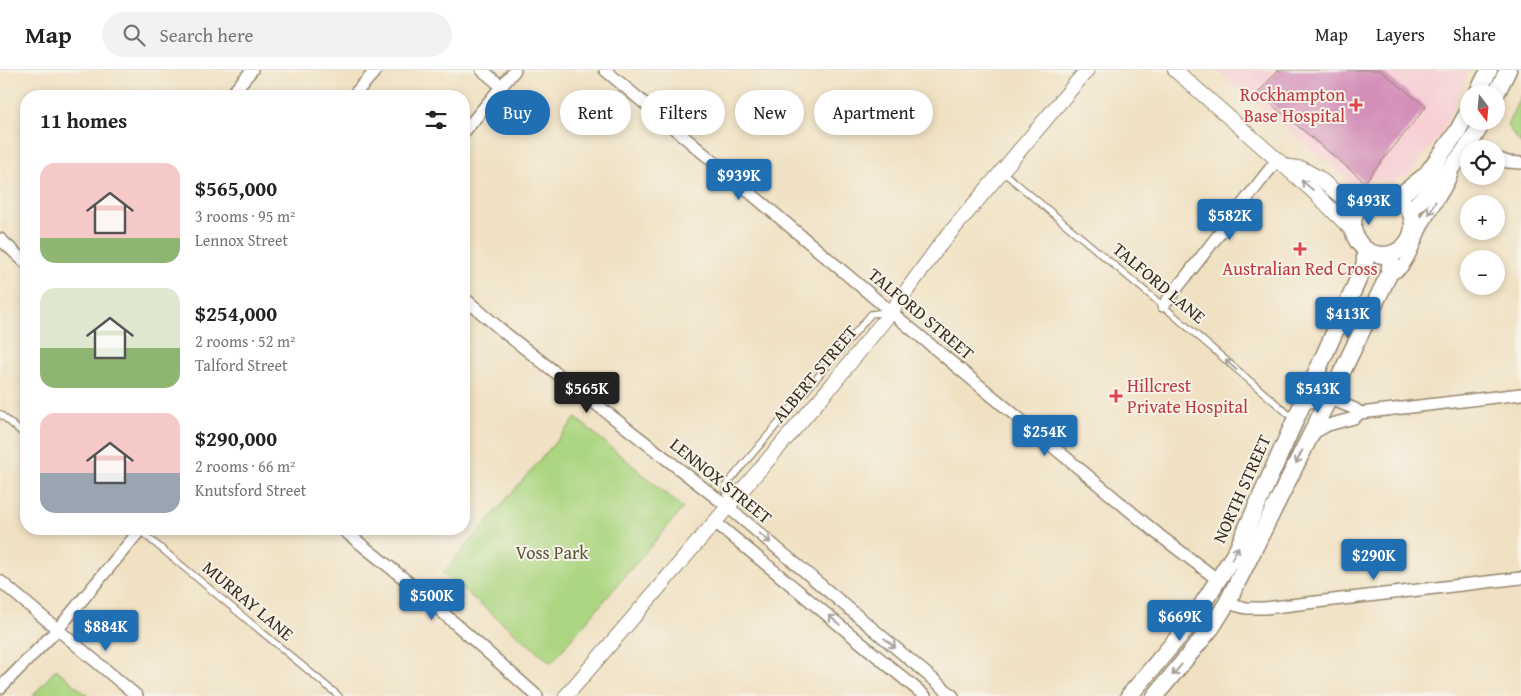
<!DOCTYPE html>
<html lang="en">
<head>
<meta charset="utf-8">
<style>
	:root { --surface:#fff; --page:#f2f2f2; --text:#222; --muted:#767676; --line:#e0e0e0; --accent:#1f6fb2 }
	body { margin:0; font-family:"Gentium Book Plus",serif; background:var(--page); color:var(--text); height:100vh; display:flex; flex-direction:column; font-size:19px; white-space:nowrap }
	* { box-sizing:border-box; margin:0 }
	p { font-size:16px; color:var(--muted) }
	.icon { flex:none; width:28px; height:28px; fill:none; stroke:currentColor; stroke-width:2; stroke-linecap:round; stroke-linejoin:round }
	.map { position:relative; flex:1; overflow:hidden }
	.drawer { position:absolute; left:20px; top:20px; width:450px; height:445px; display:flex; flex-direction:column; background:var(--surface); border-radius:20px; box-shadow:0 2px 8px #0003 }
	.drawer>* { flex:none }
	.guide { position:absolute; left:485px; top:20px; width:475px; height:45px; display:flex; gap:10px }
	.needle { width:32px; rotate:164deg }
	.buttons { position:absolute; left:1460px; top:15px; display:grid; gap:10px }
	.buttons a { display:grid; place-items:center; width:45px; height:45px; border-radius:50%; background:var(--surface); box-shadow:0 2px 8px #0003; font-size:25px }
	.price { position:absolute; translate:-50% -42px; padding:0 11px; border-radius:5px; background:var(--accent); color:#fff; font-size:16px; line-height:32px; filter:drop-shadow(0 1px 2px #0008) }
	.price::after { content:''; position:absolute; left:50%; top:30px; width:15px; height:11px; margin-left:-8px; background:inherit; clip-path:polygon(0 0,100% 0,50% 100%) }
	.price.on { background:#222; color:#fff }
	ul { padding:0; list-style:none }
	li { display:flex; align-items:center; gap:15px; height:125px; padding:0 20px }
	li span { display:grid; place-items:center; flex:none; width:140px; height:100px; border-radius:15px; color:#555 }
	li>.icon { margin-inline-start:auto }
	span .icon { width:60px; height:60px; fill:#fffc; stroke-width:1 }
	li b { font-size:21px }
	h2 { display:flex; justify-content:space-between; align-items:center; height:60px; padding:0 20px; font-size:21px }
	.pill { padding:0 18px; border-radius:22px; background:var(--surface); box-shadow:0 2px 8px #0003; font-size:18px; line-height:45px }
	.pill.on { background:var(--accent); color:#fff }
	header { display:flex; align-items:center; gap:30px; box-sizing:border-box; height:70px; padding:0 25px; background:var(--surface); border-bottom:1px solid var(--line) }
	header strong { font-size:24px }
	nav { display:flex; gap:28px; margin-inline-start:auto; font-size:18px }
	.search { width:350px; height:45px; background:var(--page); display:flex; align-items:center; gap:12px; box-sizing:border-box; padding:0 18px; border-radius:28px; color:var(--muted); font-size:19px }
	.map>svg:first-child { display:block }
	.built { fill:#f7cfd4 }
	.green { fill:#acd681; stroke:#748050 }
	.building { fill:#d38fb8 }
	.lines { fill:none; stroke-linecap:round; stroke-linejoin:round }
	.service-casing { stroke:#968670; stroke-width:8 }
	.minor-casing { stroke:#968670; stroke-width:14 }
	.tertiary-casing { stroke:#968670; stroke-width:16 }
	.secondary-casing { stroke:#968670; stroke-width:19 }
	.service { stroke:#fff; stroke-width:5.5 }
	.minor { stroke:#fff; stroke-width:11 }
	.tertiary { stroke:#fff; stroke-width:14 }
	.secondary { stroke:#fff; stroke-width:16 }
	.oneway { stroke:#a79f9a }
	.health-dot { fill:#e0444e; stroke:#f7f3e8; stroke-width:2 }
	.labels { text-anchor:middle; stroke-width:4; stroke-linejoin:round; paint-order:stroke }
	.health-label { font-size:18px; fill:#be3a42; stroke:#f7f3e8; text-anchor:end }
	.street-label { font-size:18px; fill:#3b2a1e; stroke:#f7f3e8 }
	.park-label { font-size:18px; fill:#575537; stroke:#f7f3e8 }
</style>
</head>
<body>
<header>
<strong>Map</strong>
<div class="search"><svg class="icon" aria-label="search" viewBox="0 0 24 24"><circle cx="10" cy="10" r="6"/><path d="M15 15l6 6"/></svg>Search here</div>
<nav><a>Map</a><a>Layers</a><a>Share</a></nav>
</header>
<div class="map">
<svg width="1521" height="626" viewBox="0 0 1521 626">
	<rect width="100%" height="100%" fill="#f7f3e8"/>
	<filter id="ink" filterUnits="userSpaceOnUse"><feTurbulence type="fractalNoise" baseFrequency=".02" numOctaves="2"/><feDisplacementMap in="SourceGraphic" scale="10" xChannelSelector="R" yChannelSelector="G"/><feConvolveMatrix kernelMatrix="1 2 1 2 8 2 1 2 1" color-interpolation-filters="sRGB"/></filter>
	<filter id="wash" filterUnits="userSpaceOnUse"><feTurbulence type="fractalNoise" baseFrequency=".0096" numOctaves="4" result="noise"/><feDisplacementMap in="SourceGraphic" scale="20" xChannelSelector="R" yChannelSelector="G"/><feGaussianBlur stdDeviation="1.12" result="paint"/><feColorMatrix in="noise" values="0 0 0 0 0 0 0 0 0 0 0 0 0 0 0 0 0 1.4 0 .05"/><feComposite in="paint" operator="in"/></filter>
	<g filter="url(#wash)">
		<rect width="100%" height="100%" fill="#f0e1c3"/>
		<polygon class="built" points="1216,0 1468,0 1464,12 1440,65 1409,104 1393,112 1373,111 1356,117"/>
		<g class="green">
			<polygon points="1521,25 1521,74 1507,56"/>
			<polygon points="576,348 683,438 551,593 443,503"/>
			<polygon points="56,599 88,626 33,626"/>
		</g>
		<g id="blocks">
			<polygon class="building" points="1278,0 1380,0 1426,37 1365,112 1258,23"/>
		</g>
	</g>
	<g filter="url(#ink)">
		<use href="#blocks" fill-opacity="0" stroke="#968670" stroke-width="1"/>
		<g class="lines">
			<g class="service-casing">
				<g id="service">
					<polyline points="1003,102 1163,236 1293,348"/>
					<polyline points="0,344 26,366"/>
					<polyline points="728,435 726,415 871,244 887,242"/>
					<polyline points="139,460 339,626"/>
				</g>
			</g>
			<g class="minor-casing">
				<g id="minor">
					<polyline points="482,0 501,16"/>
					<polyline points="605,0 891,242 1159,465 1218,510"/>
					<polyline points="230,26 252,0"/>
					<polyline points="353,26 376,0"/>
					<polyline points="464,62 515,0"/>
					<polyline points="1496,88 1508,92 1521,93"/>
					<polyline points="0,169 26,193"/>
					<path d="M1389,204C1394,203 1399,201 1402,197C1412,185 1416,168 1423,155C1432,137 1445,122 1452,104"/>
					<polyline points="464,228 505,263 728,437 953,626"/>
					<polyline points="1163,236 1277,90"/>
					<polyline points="1302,334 1328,328 1355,339 1360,343"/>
					<polyline points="1312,364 1328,355 1354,348 1360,343 1521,324"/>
					<polyline points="715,452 925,626"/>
					<polyline points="342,459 407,511 537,626"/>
					<polyline points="0,511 137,626"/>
					<polyline points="1227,533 1246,538 1265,538 1521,508"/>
					<polyline points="0,618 58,559 141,459"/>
				</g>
			</g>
			<g class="tertiary-casing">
				<g id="tertiary">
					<polyline points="1175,0 1314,122 1353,161"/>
					<polyline points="1284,96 1303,99 1319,108 1339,125 1361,134"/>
					<polyline points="566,626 832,315 891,242 939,176 1087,0"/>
				</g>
			</g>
			<g class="secondary-casing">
				<g id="secondary">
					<polyline points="1477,24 1489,0"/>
					<polyline points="1496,24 1508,0"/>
					<circle cx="1383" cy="155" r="30"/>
					<polyline points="1397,128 1426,105 1457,62 1469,40"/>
					<path d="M1410,140C1439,114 1465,86 1483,51"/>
					<polyline points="1129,626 1191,552 1237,480 1365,194 1365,180"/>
					<polyline points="1155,626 1212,557 1227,533 1342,302 1389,204 1392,184"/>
				</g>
			</g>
			<use href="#service" class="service"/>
			<use href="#minor" class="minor"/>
			<use href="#tertiary" class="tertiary"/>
			<use href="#secondary" class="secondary"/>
		</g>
		<defs><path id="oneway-shaft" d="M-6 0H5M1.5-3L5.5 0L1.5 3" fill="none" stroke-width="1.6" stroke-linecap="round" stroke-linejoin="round" transform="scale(1.25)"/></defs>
		<g class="oneway">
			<use href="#oneway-shaft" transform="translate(1307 115) rotate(-140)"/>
			<use href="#oneway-shaft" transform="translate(1432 138) rotate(119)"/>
			<use href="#oneway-shaft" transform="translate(1231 295) rotate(-139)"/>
			<use href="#oneway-shaft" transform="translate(1299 387) rotate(116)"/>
			<use href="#oneway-shaft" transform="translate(765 468) rotate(40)"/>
			<use href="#oneway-shaft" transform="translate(1235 483) rotate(-61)"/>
			<use href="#oneway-shaft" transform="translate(834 550) rotate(-140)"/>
			<use href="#oneway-shaft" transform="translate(890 573) rotate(40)"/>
			<use href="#oneway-shaft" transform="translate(1177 600) rotate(130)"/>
		</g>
	</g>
	<g class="health-dot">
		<path d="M1353.5 27.5h5v5h5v5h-5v5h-5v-5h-5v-5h5z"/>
		<path d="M1297.5 171.5h5v5h5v5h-5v5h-5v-5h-5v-5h5z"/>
		<path d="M1113.5 318.5h5v5h5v5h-5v5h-5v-5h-5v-5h5z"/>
	</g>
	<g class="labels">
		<g class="health-label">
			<text x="1345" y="31">Rockhampton<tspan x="1345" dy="21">Base Hospital</tspan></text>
			<text x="1300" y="205" text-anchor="middle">Australian Red Cross</text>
			<text x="1127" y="322" text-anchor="start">Hillcrest<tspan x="1127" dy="21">Private Hospital</tspan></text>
		</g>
		<g class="street-label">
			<text transform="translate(1159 213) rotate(40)" y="6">TALFORD LANE</text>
			<text transform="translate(921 244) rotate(40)" y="6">TALFORD STREET</text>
			<text transform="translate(815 304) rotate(-50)" y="6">ALBERT STREET</text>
			<text transform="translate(721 411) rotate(39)" y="6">LENNOX STREET</text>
			<text transform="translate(1242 419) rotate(-66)" y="6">NORTH STREET</text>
			<text transform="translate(248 531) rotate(40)" y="6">MURRAY LANE</text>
		</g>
		<g class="park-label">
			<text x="552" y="489">Voss Park</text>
		</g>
	</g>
</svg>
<div class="buttons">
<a><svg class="needle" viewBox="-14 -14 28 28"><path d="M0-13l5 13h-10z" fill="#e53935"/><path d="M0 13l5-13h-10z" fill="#767676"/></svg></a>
<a><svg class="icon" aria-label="locate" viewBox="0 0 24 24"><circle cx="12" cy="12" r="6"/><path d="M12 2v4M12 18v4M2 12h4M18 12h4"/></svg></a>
<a>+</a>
<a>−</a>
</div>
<b class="price" style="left:739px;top:131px">$939K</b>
<b class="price" style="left:1369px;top:156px">$493K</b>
<b class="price" style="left:1230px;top:171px">$582K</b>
<b class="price" style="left:1348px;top:269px">$413K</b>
<b class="price on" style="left:587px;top:344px">$565K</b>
<b class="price" style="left:1318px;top:344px">$543K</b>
<b class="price" style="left:1045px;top:387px">$254K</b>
<b class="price" style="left:1374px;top:511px">$290K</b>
<b class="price" style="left:432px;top:551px">$500K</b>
<b class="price" style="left:1180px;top:572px">$669K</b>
<b class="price" style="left:106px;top:582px">$884K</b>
<div class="guide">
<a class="pill on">Buy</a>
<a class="pill">Rent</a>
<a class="pill">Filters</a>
<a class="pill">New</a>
<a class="pill">Apartment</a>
</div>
<section class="drawer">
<h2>11 homes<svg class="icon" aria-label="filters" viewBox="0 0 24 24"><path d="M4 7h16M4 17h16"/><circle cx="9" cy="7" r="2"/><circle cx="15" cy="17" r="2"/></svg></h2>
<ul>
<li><span style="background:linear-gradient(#f6c9c9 75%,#8fb573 0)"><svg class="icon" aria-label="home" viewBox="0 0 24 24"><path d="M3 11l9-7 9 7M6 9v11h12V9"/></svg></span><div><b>$565,000</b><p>3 rooms · 95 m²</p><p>Lennox Street</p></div></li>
<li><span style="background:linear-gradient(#dfe7d0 60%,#8fb573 0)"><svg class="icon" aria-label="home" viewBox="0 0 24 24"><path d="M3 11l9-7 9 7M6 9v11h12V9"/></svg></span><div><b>$254,000</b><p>2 rooms · 52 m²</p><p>Talford Street</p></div></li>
<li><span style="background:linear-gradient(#f6c9c9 60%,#9aa5b1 0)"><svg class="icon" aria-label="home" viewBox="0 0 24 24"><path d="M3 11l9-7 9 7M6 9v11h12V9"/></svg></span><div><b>$290,000</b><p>2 rooms · 66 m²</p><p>Knutsford Street</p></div></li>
</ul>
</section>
</div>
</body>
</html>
